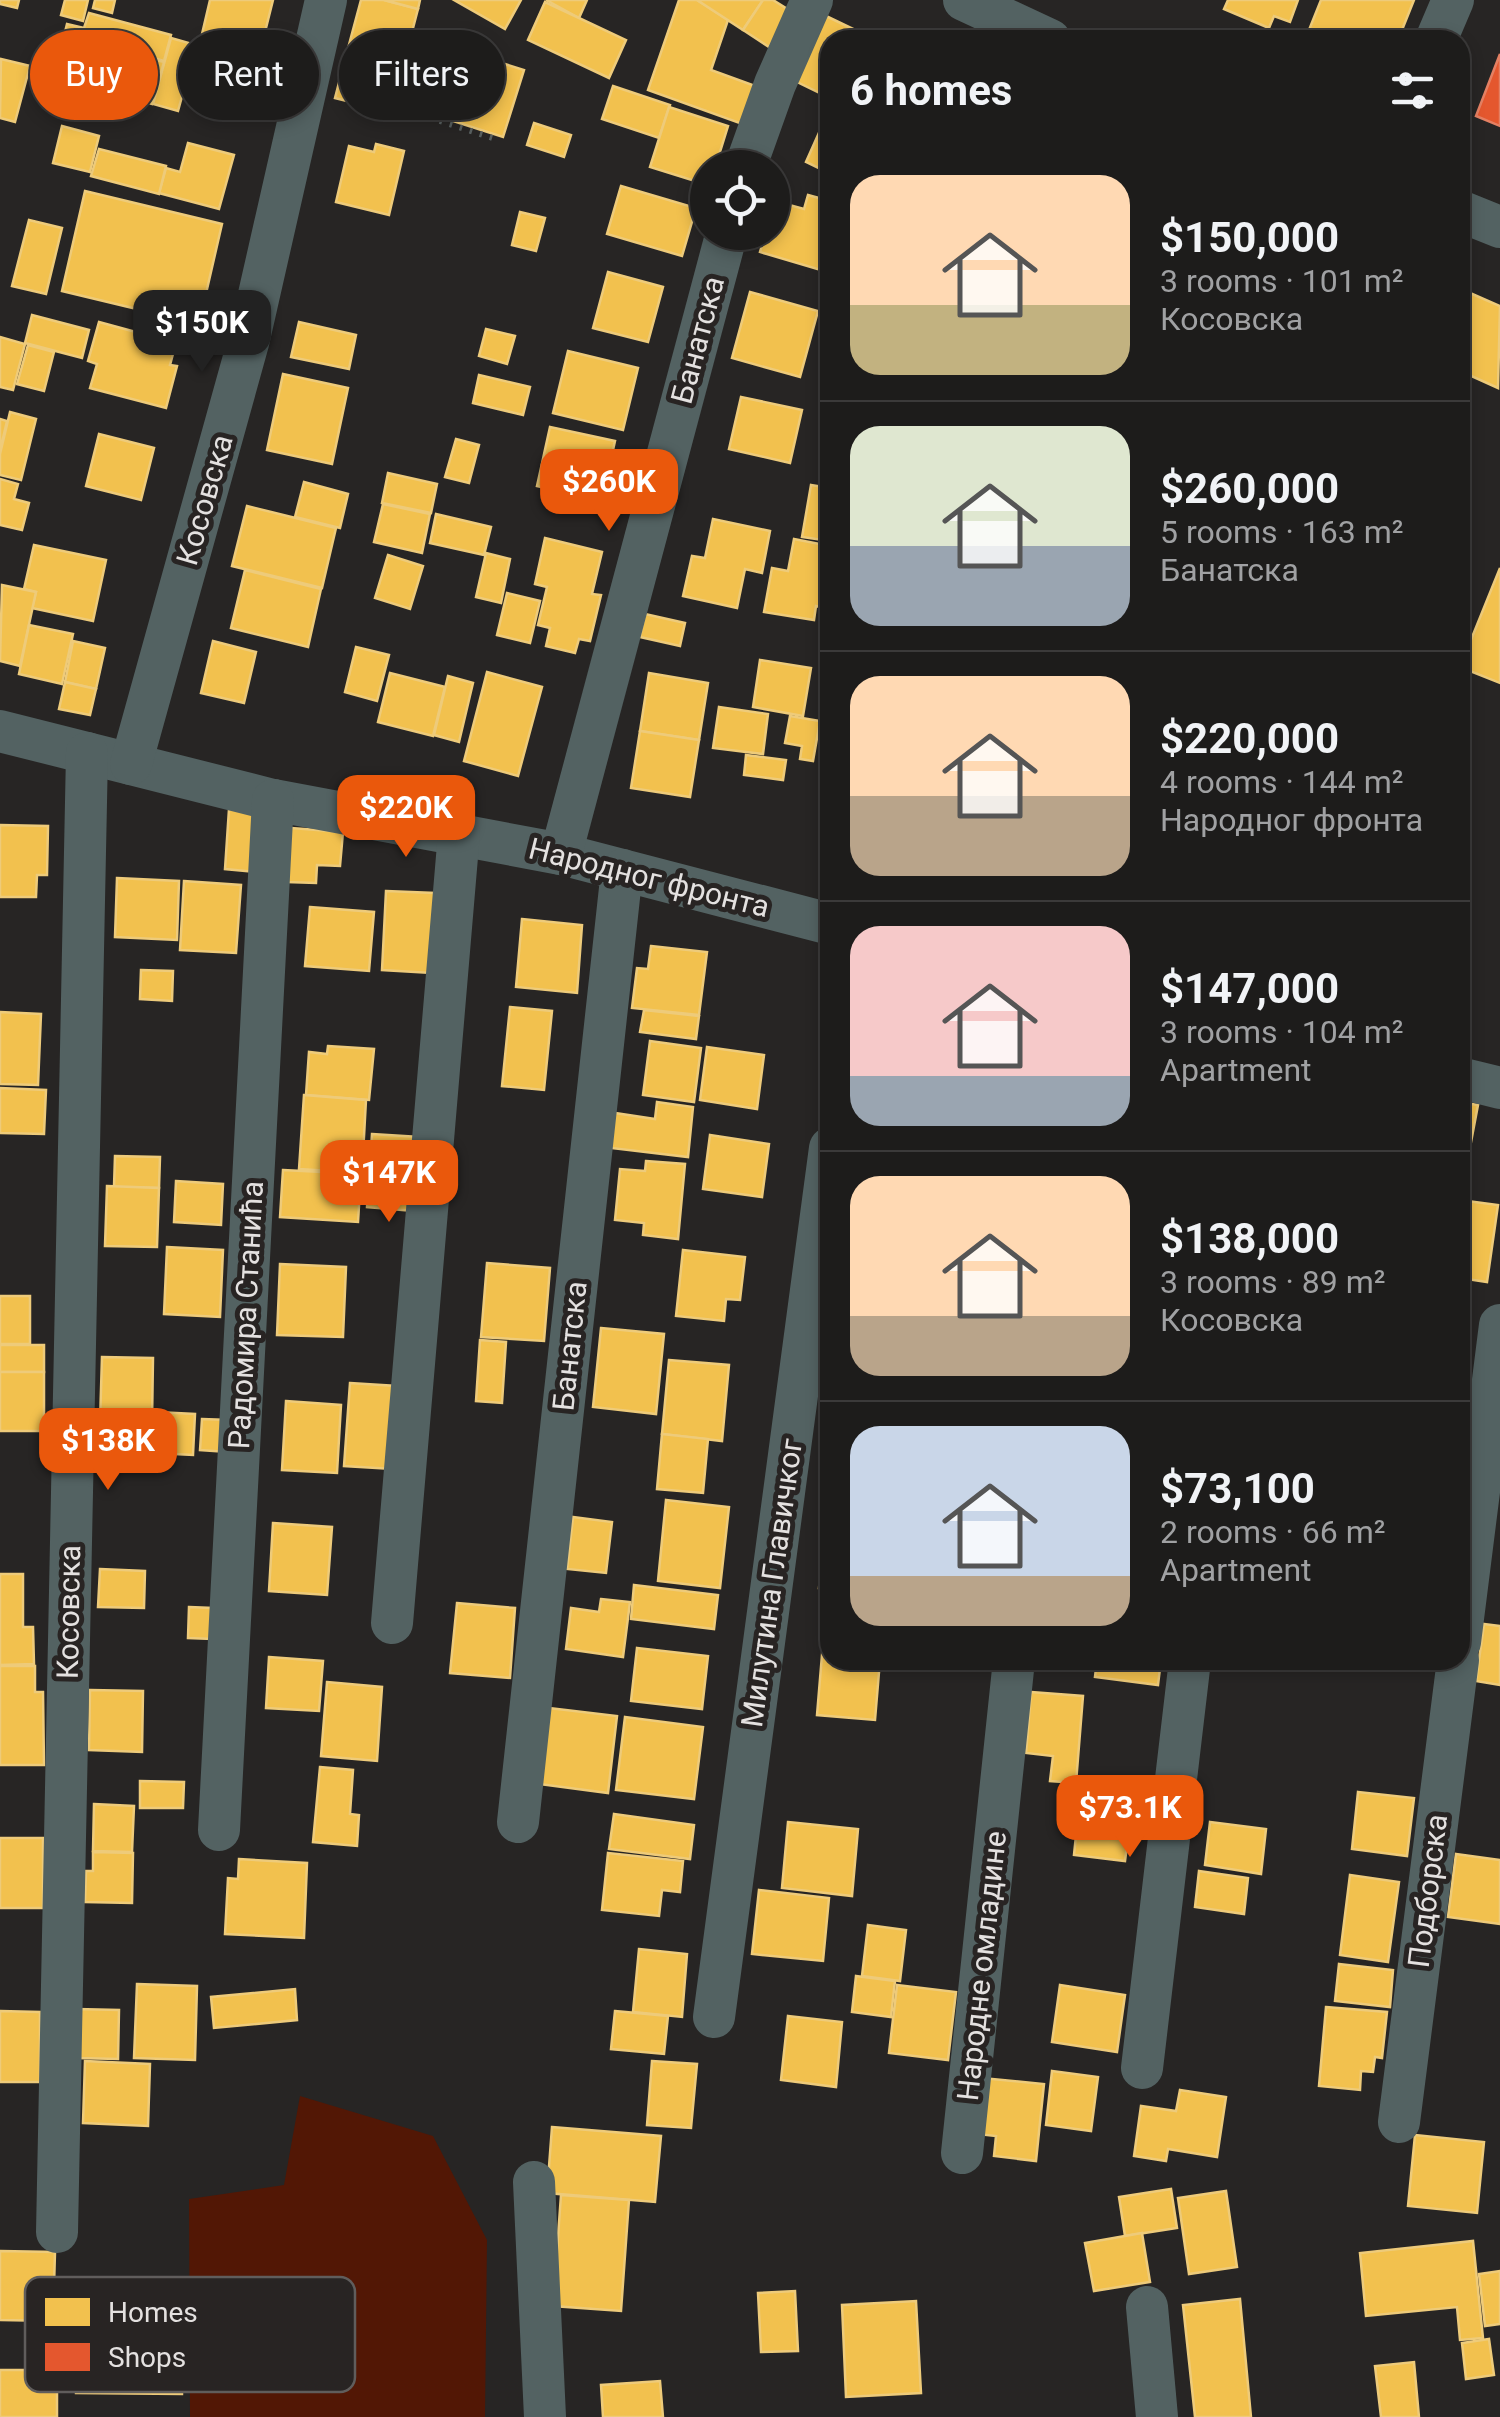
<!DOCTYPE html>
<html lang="en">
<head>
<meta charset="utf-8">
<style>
	:root { --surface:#1d1c1b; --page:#2a2928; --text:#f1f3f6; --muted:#a0a1a3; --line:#3b3a3a; --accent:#ea580c }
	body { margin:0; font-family:Roboto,sans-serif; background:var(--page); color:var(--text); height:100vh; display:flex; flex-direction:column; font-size:38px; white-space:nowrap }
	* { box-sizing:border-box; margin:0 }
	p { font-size:32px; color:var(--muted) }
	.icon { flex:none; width:55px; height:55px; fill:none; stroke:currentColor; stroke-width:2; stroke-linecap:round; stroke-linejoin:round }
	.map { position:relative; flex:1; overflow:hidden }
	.panel { position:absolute; left:820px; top:30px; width:650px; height:1640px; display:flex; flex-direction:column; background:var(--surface); border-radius:30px; box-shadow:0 5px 15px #0003,0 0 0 2px var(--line) }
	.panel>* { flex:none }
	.hud { position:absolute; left:30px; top:30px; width:640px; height:90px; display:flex; gap:20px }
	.tools { position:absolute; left:690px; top:150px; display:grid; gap:20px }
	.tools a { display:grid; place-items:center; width:100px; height:100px; border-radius:50%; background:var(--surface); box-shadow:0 5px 15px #0003,0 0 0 2px var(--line); font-size:50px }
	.price { position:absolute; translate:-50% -85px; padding:0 22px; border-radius:20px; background:var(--accent); color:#fff; font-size:32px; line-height:65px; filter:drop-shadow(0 2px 5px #0008) }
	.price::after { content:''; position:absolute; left:50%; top:60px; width:30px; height:22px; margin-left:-15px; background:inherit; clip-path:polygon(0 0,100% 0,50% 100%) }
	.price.selected { background:#222; color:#fff }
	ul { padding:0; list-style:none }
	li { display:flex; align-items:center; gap:30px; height:250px; padding:0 30px }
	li+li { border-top:2px solid var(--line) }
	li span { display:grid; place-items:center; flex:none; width:280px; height:200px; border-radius:30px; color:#555 }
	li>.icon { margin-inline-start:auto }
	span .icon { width:120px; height:120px; fill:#fffc; stroke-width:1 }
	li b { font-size:42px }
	h2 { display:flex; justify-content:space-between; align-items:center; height:120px; padding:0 30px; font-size:42px }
	.chip { padding:0 35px; border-radius:45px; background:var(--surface); box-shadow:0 5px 15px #0003,0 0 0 2px var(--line); font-size:35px; line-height:90px }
	.chip.selected { background:var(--accent); color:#fff }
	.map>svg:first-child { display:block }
	.green { fill:#521705 }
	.homes { fill:#f2c14e; stroke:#eecb7a; stroke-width:2.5 }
	.shops { fill:#e4572e; stroke:#e48063; stroke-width:2.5 }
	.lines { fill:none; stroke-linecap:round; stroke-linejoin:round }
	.path { stroke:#596060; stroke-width:6; stroke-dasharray:2.5 8; stroke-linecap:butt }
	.minor { stroke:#536262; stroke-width:42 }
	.labels { text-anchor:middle; stroke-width:10; stroke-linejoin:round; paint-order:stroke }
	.street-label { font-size:30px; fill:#e4e1e0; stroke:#282423 }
	.key { fill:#282423; stroke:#605d5c; stroke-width:2.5 }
	.key-label { font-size:28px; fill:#e4e1e0 }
</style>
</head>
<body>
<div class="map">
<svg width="1500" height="2417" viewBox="0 0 1500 2417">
	<rect width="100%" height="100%" fill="#272524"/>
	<polygon class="green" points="300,2096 433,2136 487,2240 485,2417 190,2417 189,2199 284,2185"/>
	<g class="homes">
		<polygon points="0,0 19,0 17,8 0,4"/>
		<polygon points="65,0 88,0 83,21 61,15"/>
		<polygon points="95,0 115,0 112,13 93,8"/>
		<polygon points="210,0 273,0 261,48 202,34"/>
		<polygon points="361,0 384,0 418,9 399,82 343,67"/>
		<polygon points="384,0 420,0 418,9"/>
		<polygon points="454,0 521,0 505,29"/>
		<polygon points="546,0 587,0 579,18"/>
		<polygon points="679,0 697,0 728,20 711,70 758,87 745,125 648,90"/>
		<polygon points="697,0 763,0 743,30"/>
		<polygon points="763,0 773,0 792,12 769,47 743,30"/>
		<polygon points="1228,0 1298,0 1290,22 1274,16 1269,28 1224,9"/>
		<polygon points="1321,0 1414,0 1398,40 1305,40"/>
		<polygon points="545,2 626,40 609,78 528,40"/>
		<polygon points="89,13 171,35 164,61 100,43 95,62 60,52 67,24 84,28"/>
		<polygon points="826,16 876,40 830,40 830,98 795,81"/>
		<polygon points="171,38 196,45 178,111 153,104"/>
		<polygon points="429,40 524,70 503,137 409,107"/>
		<polygon points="104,46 164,62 152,104 134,99 139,76 99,65"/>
		<polygon points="1,59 30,66 15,122 0,118"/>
		<polygon points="343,67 399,82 391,112 335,98"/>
		<polygon points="613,86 670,105 659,138 602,119"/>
		<polygon points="669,107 728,126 715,168 708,168 708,185 650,167"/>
		<polygon points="830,108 830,171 829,173 806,162"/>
		<polygon points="534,123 571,135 564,157 527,145"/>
		<polygon points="62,126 99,136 90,172 53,163"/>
		<polygon points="188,143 234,155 219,209 159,193 166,168 180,172"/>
		<polygon points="376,144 404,151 389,215 336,202 349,146 374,152"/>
		<polygon points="99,149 166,166 159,194 91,176"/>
		<polygon points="621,186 696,208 682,256 607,234"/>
		<polygon points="85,191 222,224 199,324 62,291"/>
		<polygon points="808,195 830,201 830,248 824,271 760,252 766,232 772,232 775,201 804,209"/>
		<polygon points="520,212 545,218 536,251 512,245"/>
		<polygon points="29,220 62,228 46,294 12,286"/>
		<polygon points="608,272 663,287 648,342 593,328"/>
		<polygon points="750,292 818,311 800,377 732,358"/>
		<polygon points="1470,293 1500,306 1498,388 1460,371 1460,316"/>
		<polygon points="32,315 89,330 82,358 25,343"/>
		<polygon points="99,322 176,343 170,365 177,366 166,408 90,388 97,364 88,361"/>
		<polygon points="299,322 356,335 349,369 291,357"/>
		<polygon points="486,329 515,336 507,364 479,356"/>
		<polygon points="0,337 25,344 13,390 0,387"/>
		<polygon points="28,345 54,352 44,391 17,384"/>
		<polygon points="568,351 638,368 623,430 553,413"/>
		<polygon points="283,374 348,388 332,464 267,450"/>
		<polygon points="479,375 530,387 523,415 473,403"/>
		<polygon points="741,397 802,410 790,463 729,449"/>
		<polygon points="10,412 36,419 21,480 0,475 0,454"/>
		<polygon points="0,419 7,421 0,451"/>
		<polygon points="550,427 615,441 602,501 537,486"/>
		<polygon points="99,434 154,448 141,500 86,486"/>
		<polygon points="456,439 479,445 469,483 445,477"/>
		<polygon points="825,456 830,457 830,482 821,481"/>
		<polygon points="388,473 437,484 431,513 382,503"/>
		<polygon points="0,479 18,484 14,499 29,503 22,530 0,525"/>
		<polygon points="304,482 348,494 340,528 295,517"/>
		<polygon points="811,485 830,488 830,541 802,537"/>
		<polygon points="383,504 430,514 422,553 374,542"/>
		<polygon points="247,506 336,528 322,588 232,566"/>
		<polygon points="436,514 491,527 484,555 430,543"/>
		<polygon points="713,519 770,531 762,573 745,569 737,608 683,596 692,556 705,558"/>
		<polygon points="545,538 602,552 592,594 601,595 590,641 579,639 575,653 546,646 550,628 538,625 547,587 535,584"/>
		<polygon points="794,539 830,546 830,609 816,606 814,620 764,612 772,568 788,571"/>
		<polygon points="34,545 106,560 93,621 32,608 36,592 24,589"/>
		<polygon points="486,553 510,559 501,603 476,597"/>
		<polygon points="388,555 423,566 410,609 375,598"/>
		<polygon points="1500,568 1500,683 1460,667"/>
		<polygon points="245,570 321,589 308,647 231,628"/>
		<polygon points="2,585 36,592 20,666 0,661"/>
		<polygon points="507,593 540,601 530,643 497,635"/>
		<polygon points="645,614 685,623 680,646 640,637"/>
		<polygon points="29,625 73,634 62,684 19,674"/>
		<polygon points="73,641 105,648 96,689 65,682"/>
		<polygon points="213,641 256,652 244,703 201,693"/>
		<polygon points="356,647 389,655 377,701 345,692"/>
		<polygon points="760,660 811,668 803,716 753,707"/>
		<polygon points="487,672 542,687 518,776 464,761"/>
		<polygon points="390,673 445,687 433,736 378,722"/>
		<polygon points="649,673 708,683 699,740 640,731"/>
		<polygon points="448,676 473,683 459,742 434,735"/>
		<polygon points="65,682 96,689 90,715 59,709"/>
		<polygon points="719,707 768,714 763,754 713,748"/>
		<polygon points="790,716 820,721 813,761 800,759 802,746 785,743"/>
		<polygon points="640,731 699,740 690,797 631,788"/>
		<polygon points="746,755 786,760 783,780 744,775"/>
		<polygon points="229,809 261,812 257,872 225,869"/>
		<polygon points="0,825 48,826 47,875 37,875 36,897 0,897"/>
		<polygon points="291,828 343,832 340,866 317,865 316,883 287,882"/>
		<polygon points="117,878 179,881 177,940 115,937"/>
		<polygon points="184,881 241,885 236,953 180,950"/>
		<polygon points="386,891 435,893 431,973 382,970"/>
		<polygon points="310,907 374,912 369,971 305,966"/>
		<polygon points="522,919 582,925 577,993 516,987"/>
		<polygon points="651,946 707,952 699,1015 632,1008 637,968 648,969"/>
		<polygon points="141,970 173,971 172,1001 140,999"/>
		<polygon points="510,1007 552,1011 544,1090 502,1086"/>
		<polygon points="644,1010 699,1016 696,1039 640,1032"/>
		<polygon points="0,1012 41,1014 38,1085 0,1084"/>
		<polygon points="650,1041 701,1048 694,1102 643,1095"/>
		<polygon points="328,1046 374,1049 369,1100 306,1095 309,1052 327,1054"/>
		<polygon points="707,1047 764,1055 757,1109 700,1100"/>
		<polygon points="0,1088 46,1090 44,1134 0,1133"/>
		<polygon points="304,1095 366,1100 362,1173 299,1169"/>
		<polygon points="657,1102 693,1107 688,1157 611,1148 615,1113 655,1119"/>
		<polygon points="1460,1102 1478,1105 1468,1158 1460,1157"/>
		<polygon points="372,1134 419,1137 413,1211 367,1207"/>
		<polygon points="710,1135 769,1144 762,1197 703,1189"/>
		<polygon points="115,1156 160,1157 159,1188 114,1187"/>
		<polygon points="646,1161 685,1164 678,1239 643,1235 644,1223 615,1220 620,1169 645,1171"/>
		<polygon points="283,1170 361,1174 358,1222 280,1217"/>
		<polygon points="176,1181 223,1184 221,1225 174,1222"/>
		<polygon points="107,1186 159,1188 157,1247 105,1246"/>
		<polygon points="1460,1200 1498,1205 1487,1282 1460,1278"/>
		<polygon points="167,1247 223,1250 220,1317 164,1314"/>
		<polygon points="683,1250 745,1257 740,1300 726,1299 724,1321 676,1316"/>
		<polygon points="487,1263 550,1268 544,1341 481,1337"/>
		<polygon points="280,1264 346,1267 343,1337 277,1335"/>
		<rect x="0" y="1296" width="30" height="48"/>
		<polygon points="601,1328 664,1334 656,1414 593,1407"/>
		<polygon points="480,1340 506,1342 502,1403 476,1401"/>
		<rect x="0" y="1345" width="44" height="27"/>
		<polygon points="102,1357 153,1358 152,1423 100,1422"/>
		<polygon points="669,1360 729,1365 722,1441 662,1434"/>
		<rect x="0" y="1372" width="44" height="59"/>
		<polygon points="350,1383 397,1386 392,1469 344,1466"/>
		<polygon points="286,1401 341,1405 337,1473 282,1470"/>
		<polygon points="156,1412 195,1414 193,1455 154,1453"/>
		<polygon points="202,1419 229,1420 227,1452 200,1450"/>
		<polygon points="662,1434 708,1439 703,1493 657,1489"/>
		<polygon points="666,1500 729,1507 720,1588 658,1581"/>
		<polygon points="573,1517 612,1522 606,1573 567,1569"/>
		<polygon points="273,1523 332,1527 327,1595 269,1591"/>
		<polygon points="825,1524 830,1525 830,1589 819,1588"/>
		<polygon points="100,1569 145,1571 144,1608 98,1607"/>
		<polygon points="0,1574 23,1574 23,1627 33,1627 34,1664 0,1665"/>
		<polygon points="634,1585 718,1595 714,1629 631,1619"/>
		<polygon points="601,1599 630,1602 623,1657 566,1649 571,1608 599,1612"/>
		<polygon points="457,1603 515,1608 510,1678 450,1673"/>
		<polygon points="189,1607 213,1608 212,1639 188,1638"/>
		<polygon points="1484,1624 1500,1626 1500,1685 1476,1681"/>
		<polygon points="823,1643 830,1644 830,1660 880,1660 875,1720 817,1715"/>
		<polygon points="637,1648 708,1656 702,1709 631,1701"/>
		<polygon points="269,1657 323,1661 319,1711 266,1708"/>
		<polygon points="1097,1660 1161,1660 1158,1685 1095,1677"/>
		<polygon points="0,1666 35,1666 35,1692 43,1692 44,1765 0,1765"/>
		<polygon points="327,1682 382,1687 377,1761 321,1756"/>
		<polygon points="90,1690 143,1691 142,1752 89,1750"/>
		<polygon points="1031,1692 1083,1696 1076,1783 1050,1781 1053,1756 1026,1753"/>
		<polygon points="549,1708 617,1716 608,1793 539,1784"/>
		<polygon points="625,1717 703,1727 694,1799 616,1790"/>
		<polygon points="320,1767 353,1770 350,1814 359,1815 357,1846 313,1842"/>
		<polygon points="140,1781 184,1782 183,1808 140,1808"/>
		<polygon points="1081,1787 1134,1793 1125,1861 1074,1855"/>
		<polygon points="1358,1792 1414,1798 1407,1856 1352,1849"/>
		<polygon points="94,1804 134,1806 132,1852 93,1851"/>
		<polygon points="614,1814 694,1825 690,1859 609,1849"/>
		<polygon points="788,1822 858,1829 852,1896 782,1888"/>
		<polygon points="1210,1822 1266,1829 1261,1874 1205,1865"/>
		<rect x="0" y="1838" width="43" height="70"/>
		<polygon points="93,1852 133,1853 132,1903 85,1902 86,1871 93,1871"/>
		<polygon points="608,1853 683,1861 680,1892 662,1890 659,1916 602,1910"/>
		<polygon points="1456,1854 1500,1860 1500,1924 1448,1917"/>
		<polygon points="239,1859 307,1863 304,1938 225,1934 228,1878 238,1879"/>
		<polygon points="1199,1871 1248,1878 1244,1914 1195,1907"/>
		<polygon points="1350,1875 1399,1882 1388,1962 1340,1955"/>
		<polygon points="759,1890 829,1898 823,1961 752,1954"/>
		<polygon points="868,1925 906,1930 900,1981 862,1976"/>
		<polygon points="639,1949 687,1954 682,2017 633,2012"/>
		<polygon points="1339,1964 1393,1970 1390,2007 1335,2001"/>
		<polygon points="856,1976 895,1981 891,2017 852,2012"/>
		<polygon points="137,1984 197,1986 195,2060 134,2058"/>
		<polygon points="897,1985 956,1992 948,2060 889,2053"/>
		<polygon points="1060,1985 1125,1995 1117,2052 1052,2042"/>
		<polygon points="295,1989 297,2020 214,2028 211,1997"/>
		<polygon points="1326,2007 1387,2012 1382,2058 1375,2057 1373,2072 1361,2071 1360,2090 1319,2086"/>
		<polygon points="76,2009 119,2010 118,2059 76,2058"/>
		<polygon points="0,2011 40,2012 40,2082 0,2082"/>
		<polygon points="615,2011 668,2016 664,2054 611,2049"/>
		<polygon points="788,2016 842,2022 836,2087 781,2080"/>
		<polygon points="85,2061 150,2064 148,2126 83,2123"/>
		<polygon points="652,2061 697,2064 691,2128 647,2125"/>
		<polygon points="1052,2071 1098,2077 1091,2131 1046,2125"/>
		<polygon points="982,2078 1044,2084 1036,2161 994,2156 996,2136 977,2134"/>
		<polygon points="1180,2090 1226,2097 1217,2157 1168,2149 1166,2161 1134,2156 1141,2106 1176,2111"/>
		<polygon points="552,2127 661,2136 655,2202 547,2193"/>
		<polygon points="1415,2135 1484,2142 1477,2213 1408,2206"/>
		<polygon points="1171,2189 1177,2228 1125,2236 1119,2197"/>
		<polygon points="1226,2191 1237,2267 1189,2274 1178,2198"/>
		<polygon points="561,2195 629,2200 621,2311 553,2306"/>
		<polygon points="1142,2233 1150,2282 1094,2291 1085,2243"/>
		<polygon points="1473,2241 1483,2338 1460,2340 1457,2307 1366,2316 1360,2253"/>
		<polygon points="0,2251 55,2252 53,2321 0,2320"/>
		<polygon points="1500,2271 1500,2324 1485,2326 1479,2274"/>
		<polygon points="795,2291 798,2351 761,2352 758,2293"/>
		<polygon points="1240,2299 1251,2417 1195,2417 1183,2305"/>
		<polygon points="916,2301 921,2393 846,2397 842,2305"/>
		<polygon points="99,2325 168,2326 167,2340 183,2341 182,2394 76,2393 76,2339 99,2340"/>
		<polygon points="1489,2339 1494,2375 1466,2379 1462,2343"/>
		<polygon points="1414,2362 1419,2417 1381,2417 1375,2366"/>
		<rect x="0" y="2370" width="57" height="47"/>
		<polygon points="660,2381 663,2417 603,2417 601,2385"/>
	</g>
	<polygon class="shops" points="1500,54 1500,126 1476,116"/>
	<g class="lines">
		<g class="path">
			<polyline points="395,97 406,110 499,140"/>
			<polyline points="401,103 421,34"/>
		</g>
		<g class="minor">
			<polyline points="964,0 1050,40"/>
			<polyline points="1436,40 1453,0"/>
			<polyline points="745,168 775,84 812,0"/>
			<polyline points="1460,211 1500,227"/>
			<polyline points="0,731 273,800 561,854 830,924"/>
			<polyline points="131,764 248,343 326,0"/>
			<polyline points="561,854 727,232"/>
			<polyline points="1460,1078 1500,1088"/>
			<polyline points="392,1623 459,833"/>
			<polyline points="1460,1642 1500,1325"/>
			<polyline points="518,1822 622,870"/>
			<polyline points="219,1830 273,800"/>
			<polyline points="714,2017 830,1148"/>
			<polyline points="1142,2068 1190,1660"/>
			<polyline points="1399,2122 1458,1660"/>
			<polyline points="962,2153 1014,1660"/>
			<polyline points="534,2182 545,2417"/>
			<polyline points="57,2232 87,753"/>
			<polyline points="1147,2307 1157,2417"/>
		</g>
	</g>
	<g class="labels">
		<g class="street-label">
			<text transform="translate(698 340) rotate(-75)" y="10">Банатска</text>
			<text transform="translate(205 500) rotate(-74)" y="10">Косовска</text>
			<text transform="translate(649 878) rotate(14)" y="10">Народног фронта</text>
			<text transform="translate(246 1315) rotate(-87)" y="10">Радомира Станића</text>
			<text transform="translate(570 1346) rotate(-84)" y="10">Банатска</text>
			<text transform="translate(772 1583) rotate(-82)" y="10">Милутина Главичког</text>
			<text transform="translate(69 1612) rotate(-89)" y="10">Косовска</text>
			<text transform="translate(1428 1891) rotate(-83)" y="10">Подборска</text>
			<text transform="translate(982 1966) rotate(-84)" y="10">Народне омладине</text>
		</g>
	</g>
	<rect x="25" y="2277" width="330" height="115" rx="15" class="key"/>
	<rect x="45" y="2298" width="45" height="28" fill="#f2c14e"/>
	<rect x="45" y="2343" width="45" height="28" fill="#e4572e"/>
	<g class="key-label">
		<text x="108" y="2322">Homes</text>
		<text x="108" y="2367">Shops</text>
	</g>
</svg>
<div class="tools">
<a><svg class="icon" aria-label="locate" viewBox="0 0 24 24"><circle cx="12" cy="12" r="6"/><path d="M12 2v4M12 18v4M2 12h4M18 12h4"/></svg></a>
</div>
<b class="price selected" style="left:202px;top:375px">$150K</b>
<b class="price" style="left:609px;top:534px">$260K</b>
<b class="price" style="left:406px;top:860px">$220K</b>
<b class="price" style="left:389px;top:1225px">$147K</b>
<b class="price" style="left:108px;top:1493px">$138K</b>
<b class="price" style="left:1130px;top:1860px">$73.1K</b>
<div class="hud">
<a class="chip selected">Buy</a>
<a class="chip">Rent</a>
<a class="chip">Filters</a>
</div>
<section class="panel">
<h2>6 homes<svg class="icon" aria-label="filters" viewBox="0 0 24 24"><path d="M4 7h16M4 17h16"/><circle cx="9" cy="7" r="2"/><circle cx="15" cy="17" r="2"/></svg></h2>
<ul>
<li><span style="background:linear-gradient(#ffd9b3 65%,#c2b280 0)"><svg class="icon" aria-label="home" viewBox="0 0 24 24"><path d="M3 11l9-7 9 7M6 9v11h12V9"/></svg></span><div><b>$150,000</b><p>3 rooms · 101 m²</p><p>Косовска</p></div></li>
<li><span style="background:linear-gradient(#dfe7d0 60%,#9aa5b1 0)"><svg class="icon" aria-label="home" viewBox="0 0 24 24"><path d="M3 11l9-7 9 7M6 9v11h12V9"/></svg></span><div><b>$260,000</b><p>5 rooms · 163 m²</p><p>Банатска</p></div></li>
<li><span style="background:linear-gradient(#ffd9b3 60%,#b9a48a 0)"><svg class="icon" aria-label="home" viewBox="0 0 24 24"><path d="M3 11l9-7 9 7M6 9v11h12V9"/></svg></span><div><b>$220,000</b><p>4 rooms · 144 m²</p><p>Народног фронта</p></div></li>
<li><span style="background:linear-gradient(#f6c9c9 75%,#9aa5b1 0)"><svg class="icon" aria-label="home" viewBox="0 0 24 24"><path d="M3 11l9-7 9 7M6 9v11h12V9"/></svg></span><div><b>$147,000</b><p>3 rooms · 104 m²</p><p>Apartment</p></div></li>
<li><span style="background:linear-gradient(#ffd9b3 70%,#b9a48a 0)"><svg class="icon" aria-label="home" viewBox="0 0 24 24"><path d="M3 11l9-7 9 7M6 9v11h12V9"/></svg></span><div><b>$138,000</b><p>3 rooms · 89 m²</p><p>Косовска</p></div></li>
<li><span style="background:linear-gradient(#c9d6e8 75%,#b9a48a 0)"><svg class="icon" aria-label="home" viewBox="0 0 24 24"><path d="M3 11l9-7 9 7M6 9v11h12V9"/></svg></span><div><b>$73,100</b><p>2 rooms · 66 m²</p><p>Apartment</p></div></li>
</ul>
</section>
</div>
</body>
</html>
